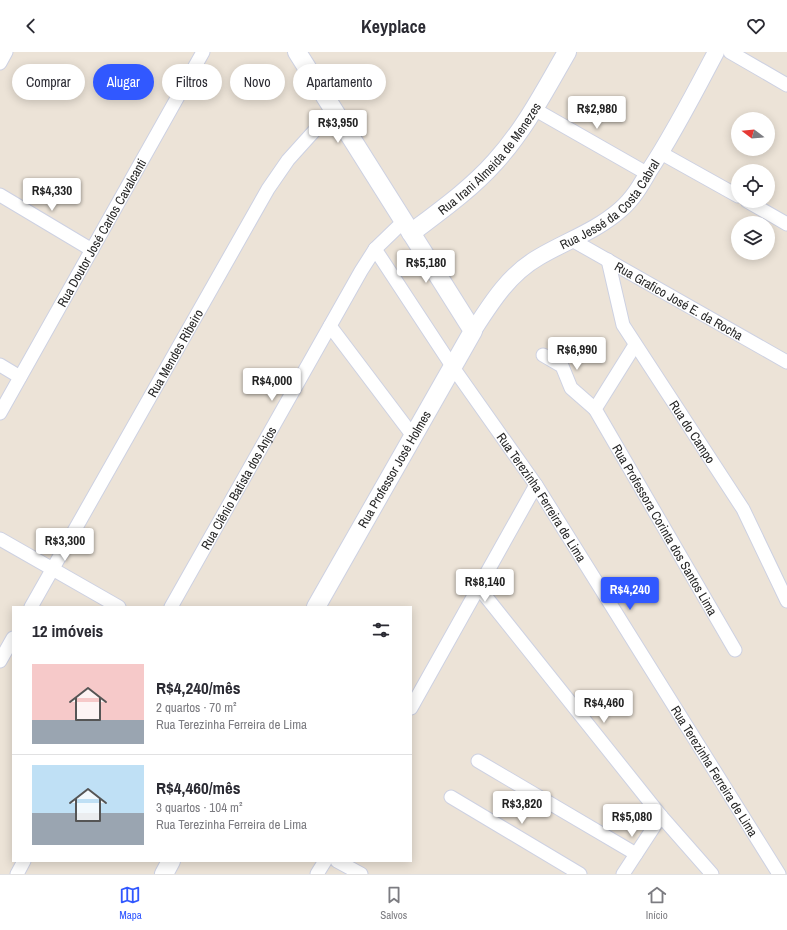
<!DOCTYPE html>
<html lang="pt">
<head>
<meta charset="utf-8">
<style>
	:root { --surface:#fff; --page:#f7f7f7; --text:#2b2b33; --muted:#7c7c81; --line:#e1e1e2; --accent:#3158ff }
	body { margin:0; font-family:"Archivo Narrow",sans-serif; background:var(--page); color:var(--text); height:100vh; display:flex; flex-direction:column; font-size:15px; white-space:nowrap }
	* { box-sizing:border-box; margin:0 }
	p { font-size:13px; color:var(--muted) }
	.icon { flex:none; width:22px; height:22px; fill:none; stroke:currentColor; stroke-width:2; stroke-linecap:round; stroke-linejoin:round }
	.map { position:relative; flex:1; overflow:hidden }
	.side { position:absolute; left:12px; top:554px; width:400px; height:256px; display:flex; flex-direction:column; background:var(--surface); border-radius:0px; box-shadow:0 2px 10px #0003 }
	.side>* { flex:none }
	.guide { position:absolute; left:12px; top:12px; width:400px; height:36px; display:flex; gap:8px }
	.needle { width:26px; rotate:286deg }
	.controls { position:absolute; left:731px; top:60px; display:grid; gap:8px }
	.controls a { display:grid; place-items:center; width:44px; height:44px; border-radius:50%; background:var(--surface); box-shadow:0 2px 10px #0003; font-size:20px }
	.price { position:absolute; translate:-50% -34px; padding:0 9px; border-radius:4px; background:#fff; color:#222; font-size:13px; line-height:26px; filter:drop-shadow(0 1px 2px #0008) }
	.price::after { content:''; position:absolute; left:50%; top:24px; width:12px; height:9px; margin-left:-6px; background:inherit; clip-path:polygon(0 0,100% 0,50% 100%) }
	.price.selected { background:var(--accent); color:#fff }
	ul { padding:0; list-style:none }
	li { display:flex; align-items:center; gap:12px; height:100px; padding:0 20px }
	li+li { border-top:1px solid var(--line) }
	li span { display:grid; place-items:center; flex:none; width:112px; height:80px; border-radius:0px; color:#555 }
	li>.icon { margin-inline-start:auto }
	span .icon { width:48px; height:48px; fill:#fffc; stroke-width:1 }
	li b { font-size:17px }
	h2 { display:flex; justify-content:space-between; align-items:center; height:48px; padding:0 20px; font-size:17px }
	.tag { padding:0 14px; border-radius:18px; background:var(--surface); box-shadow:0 2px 10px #0003; font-size:14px; line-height:36px }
	.tag.selected { background:var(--accent); color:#fff }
	header { display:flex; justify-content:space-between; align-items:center; height:52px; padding:0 20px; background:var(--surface); font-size:18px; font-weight:700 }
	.tabs { display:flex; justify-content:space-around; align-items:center; height:56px; border-top:1px solid var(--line); background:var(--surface); font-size:11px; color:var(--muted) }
	.tabs a { display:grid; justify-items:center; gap:2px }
	.tabs .selected { color:var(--accent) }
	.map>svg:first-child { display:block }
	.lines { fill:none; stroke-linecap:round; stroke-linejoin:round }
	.minor-casing { stroke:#cdd1e2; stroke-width:15 }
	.tertiary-casing { stroke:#cdd1e2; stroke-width:18 }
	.secondary-casing { stroke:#cdd1e2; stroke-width:20 }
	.minor { stroke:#fff; stroke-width:13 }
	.tertiary { stroke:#fff; stroke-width:16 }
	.secondary { stroke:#fff; stroke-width:18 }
	.labels { text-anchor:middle; stroke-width:3.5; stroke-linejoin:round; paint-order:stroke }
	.street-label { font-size:13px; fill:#272727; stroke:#fff }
</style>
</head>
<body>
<header><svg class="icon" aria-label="back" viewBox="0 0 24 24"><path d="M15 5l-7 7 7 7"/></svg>Keyplace<svg class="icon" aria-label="heart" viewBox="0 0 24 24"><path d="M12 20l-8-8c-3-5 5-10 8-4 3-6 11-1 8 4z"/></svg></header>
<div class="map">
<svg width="787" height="822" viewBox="0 0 787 822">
	<rect width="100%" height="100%" fill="#ece3d7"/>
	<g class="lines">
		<g class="minor-casing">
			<g id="minor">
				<polyline points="730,0 787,33"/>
				<polyline points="0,11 6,0"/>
				<polyline points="534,57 648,122"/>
				<polyline points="661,101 738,144"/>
				<polyline points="0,143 92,198"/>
				<polyline points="747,149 787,172"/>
				<path id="s1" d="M572,188L787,310"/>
				<path id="s2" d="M375,197L452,314L536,433L779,822"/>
				<path id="s3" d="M608,208L623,273L743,457L787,549"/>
				<polyline points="330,274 413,384"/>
				<path id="s4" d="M635,293L595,357L735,598"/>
				<polyline points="543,303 562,314 571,336 595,357"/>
				<polyline points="0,313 20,325"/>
				<path id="s5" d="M0,361L203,0"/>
				<polyline points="0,487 119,555"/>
				<polyline points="479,536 661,764 712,822"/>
				<path id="s6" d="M31,555L268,137L288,108L334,57"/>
				<path id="s7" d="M171,555L361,219L375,197L404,169"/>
				<polyline points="0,609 13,586"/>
				<polyline points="411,656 536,433"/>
				<polyline points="478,709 636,802"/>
				<polyline points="451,745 580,822"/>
				<polyline points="337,809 361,822"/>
				<polyline points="17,822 24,809"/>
				<polyline points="317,822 325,809"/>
				<polyline points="623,822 661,764"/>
			</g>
		</g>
		<g class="tertiary-casing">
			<g id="tertiary">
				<path id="s8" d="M473,279C491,251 509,222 539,205C566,189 596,179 620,158C633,147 641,133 649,119C674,81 695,40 716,0"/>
			</g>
		</g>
		<g class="secondary-casing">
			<g id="secondary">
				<polyline points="297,0 473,279 316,555"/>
				<path id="s9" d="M411,181C440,159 471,137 495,110C525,77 545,38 567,0"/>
				<polyline points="164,822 171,809"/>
			</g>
		</g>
		<use href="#minor" class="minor"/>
		<use href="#tertiary" class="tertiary"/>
		<use href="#secondary" class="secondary"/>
	</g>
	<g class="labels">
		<g class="street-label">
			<text dy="5" stroke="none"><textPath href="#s9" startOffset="109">Rua Irani Almeida de Menezes</textPath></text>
			<text dy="5" stroke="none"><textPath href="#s8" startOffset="190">Rua Jessé da Costa Cabral</textPath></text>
			<text dy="5" stroke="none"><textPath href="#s5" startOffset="207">Rua Doutor José Carlos Cavalcanti</textPath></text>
			<text dy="5" stroke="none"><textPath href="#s1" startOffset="123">Rua Grafico José E. da Rocha</textPath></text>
			<text dy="5" stroke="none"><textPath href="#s6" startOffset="292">Rua Mendes Ribeiro</textPath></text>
			<text dy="5" stroke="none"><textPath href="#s3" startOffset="194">Rua do Campo</textPath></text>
			<text transform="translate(394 417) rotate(-60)" y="5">Rua Professor José Holmes</text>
			<text dy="5" stroke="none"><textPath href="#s7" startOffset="137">Rua Clênio Batista dos Anjos</textPath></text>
			<text dy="5" stroke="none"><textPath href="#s2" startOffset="299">Rua Terezinha Ferreira de Lima</textPath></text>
			<text dy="5" stroke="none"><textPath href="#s4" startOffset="215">Rua Professora Corinta dos Santos Lima</textPath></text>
			<text dy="5" stroke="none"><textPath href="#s2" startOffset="623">Rua Terezinha Ferreira de Lima</textPath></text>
		</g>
	</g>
</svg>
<div class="controls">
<a><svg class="needle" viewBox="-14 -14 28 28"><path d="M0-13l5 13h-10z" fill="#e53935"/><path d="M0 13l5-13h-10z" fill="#7c7c81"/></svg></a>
<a><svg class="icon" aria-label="locate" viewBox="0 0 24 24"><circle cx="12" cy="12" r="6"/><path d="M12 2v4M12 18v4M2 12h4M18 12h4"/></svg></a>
<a><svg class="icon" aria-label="layers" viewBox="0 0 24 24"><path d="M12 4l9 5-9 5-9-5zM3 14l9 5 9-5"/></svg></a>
</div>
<b class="price" style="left:597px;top:78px">R$2,980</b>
<b class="price" style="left:338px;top:92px">R$3,950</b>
<b class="price" style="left:52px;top:160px">R$4,330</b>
<b class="price" style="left:426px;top:232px">R$5,180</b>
<b class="price" style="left:577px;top:319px">R$6,990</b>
<b class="price" style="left:272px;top:350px">R$4,000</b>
<b class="price" style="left:65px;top:510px">R$3,300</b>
<b class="price" style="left:485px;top:551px">R$8,140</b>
<b class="price selected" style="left:630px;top:559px">R$4,240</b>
<b class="price" style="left:604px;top:672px">R$4,460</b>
<b class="price" style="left:522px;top:773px">R$3,820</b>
<b class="price" style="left:632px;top:786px">R$5,080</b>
<div class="guide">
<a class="tag">Comprar</a>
<a class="tag selected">Alugar</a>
<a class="tag">Filtros</a>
<a class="tag">Novo</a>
<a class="tag">Apartamento</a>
</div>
<section class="side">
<h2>12 imóveis<svg class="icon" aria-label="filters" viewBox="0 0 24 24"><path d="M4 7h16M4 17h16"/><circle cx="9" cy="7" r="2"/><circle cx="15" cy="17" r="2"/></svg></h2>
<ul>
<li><span style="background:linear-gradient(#f6c9c9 70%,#9aa5b1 0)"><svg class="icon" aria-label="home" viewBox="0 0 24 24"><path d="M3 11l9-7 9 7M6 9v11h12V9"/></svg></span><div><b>R$4,240/mês</b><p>2 quartos · 70 m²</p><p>Rua Terezinha Ferreira de Lima</p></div></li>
<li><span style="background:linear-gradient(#bfe0f5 60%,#9aa5b1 0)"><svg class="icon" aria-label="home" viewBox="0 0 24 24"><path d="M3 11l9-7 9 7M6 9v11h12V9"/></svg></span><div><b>R$4,460/mês</b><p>3 quartos · 104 m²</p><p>Rua Terezinha Ferreira de Lima</p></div></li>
</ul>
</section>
</div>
<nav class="tabs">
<a class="selected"><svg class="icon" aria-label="map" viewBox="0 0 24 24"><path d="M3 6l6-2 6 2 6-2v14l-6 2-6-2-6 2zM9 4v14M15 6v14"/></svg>Mapa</a>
<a><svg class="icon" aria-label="saved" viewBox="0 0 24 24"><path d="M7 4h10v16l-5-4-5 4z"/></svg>Salvos</a>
<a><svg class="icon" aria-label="home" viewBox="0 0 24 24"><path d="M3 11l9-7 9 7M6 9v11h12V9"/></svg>Início</a>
</nav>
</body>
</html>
